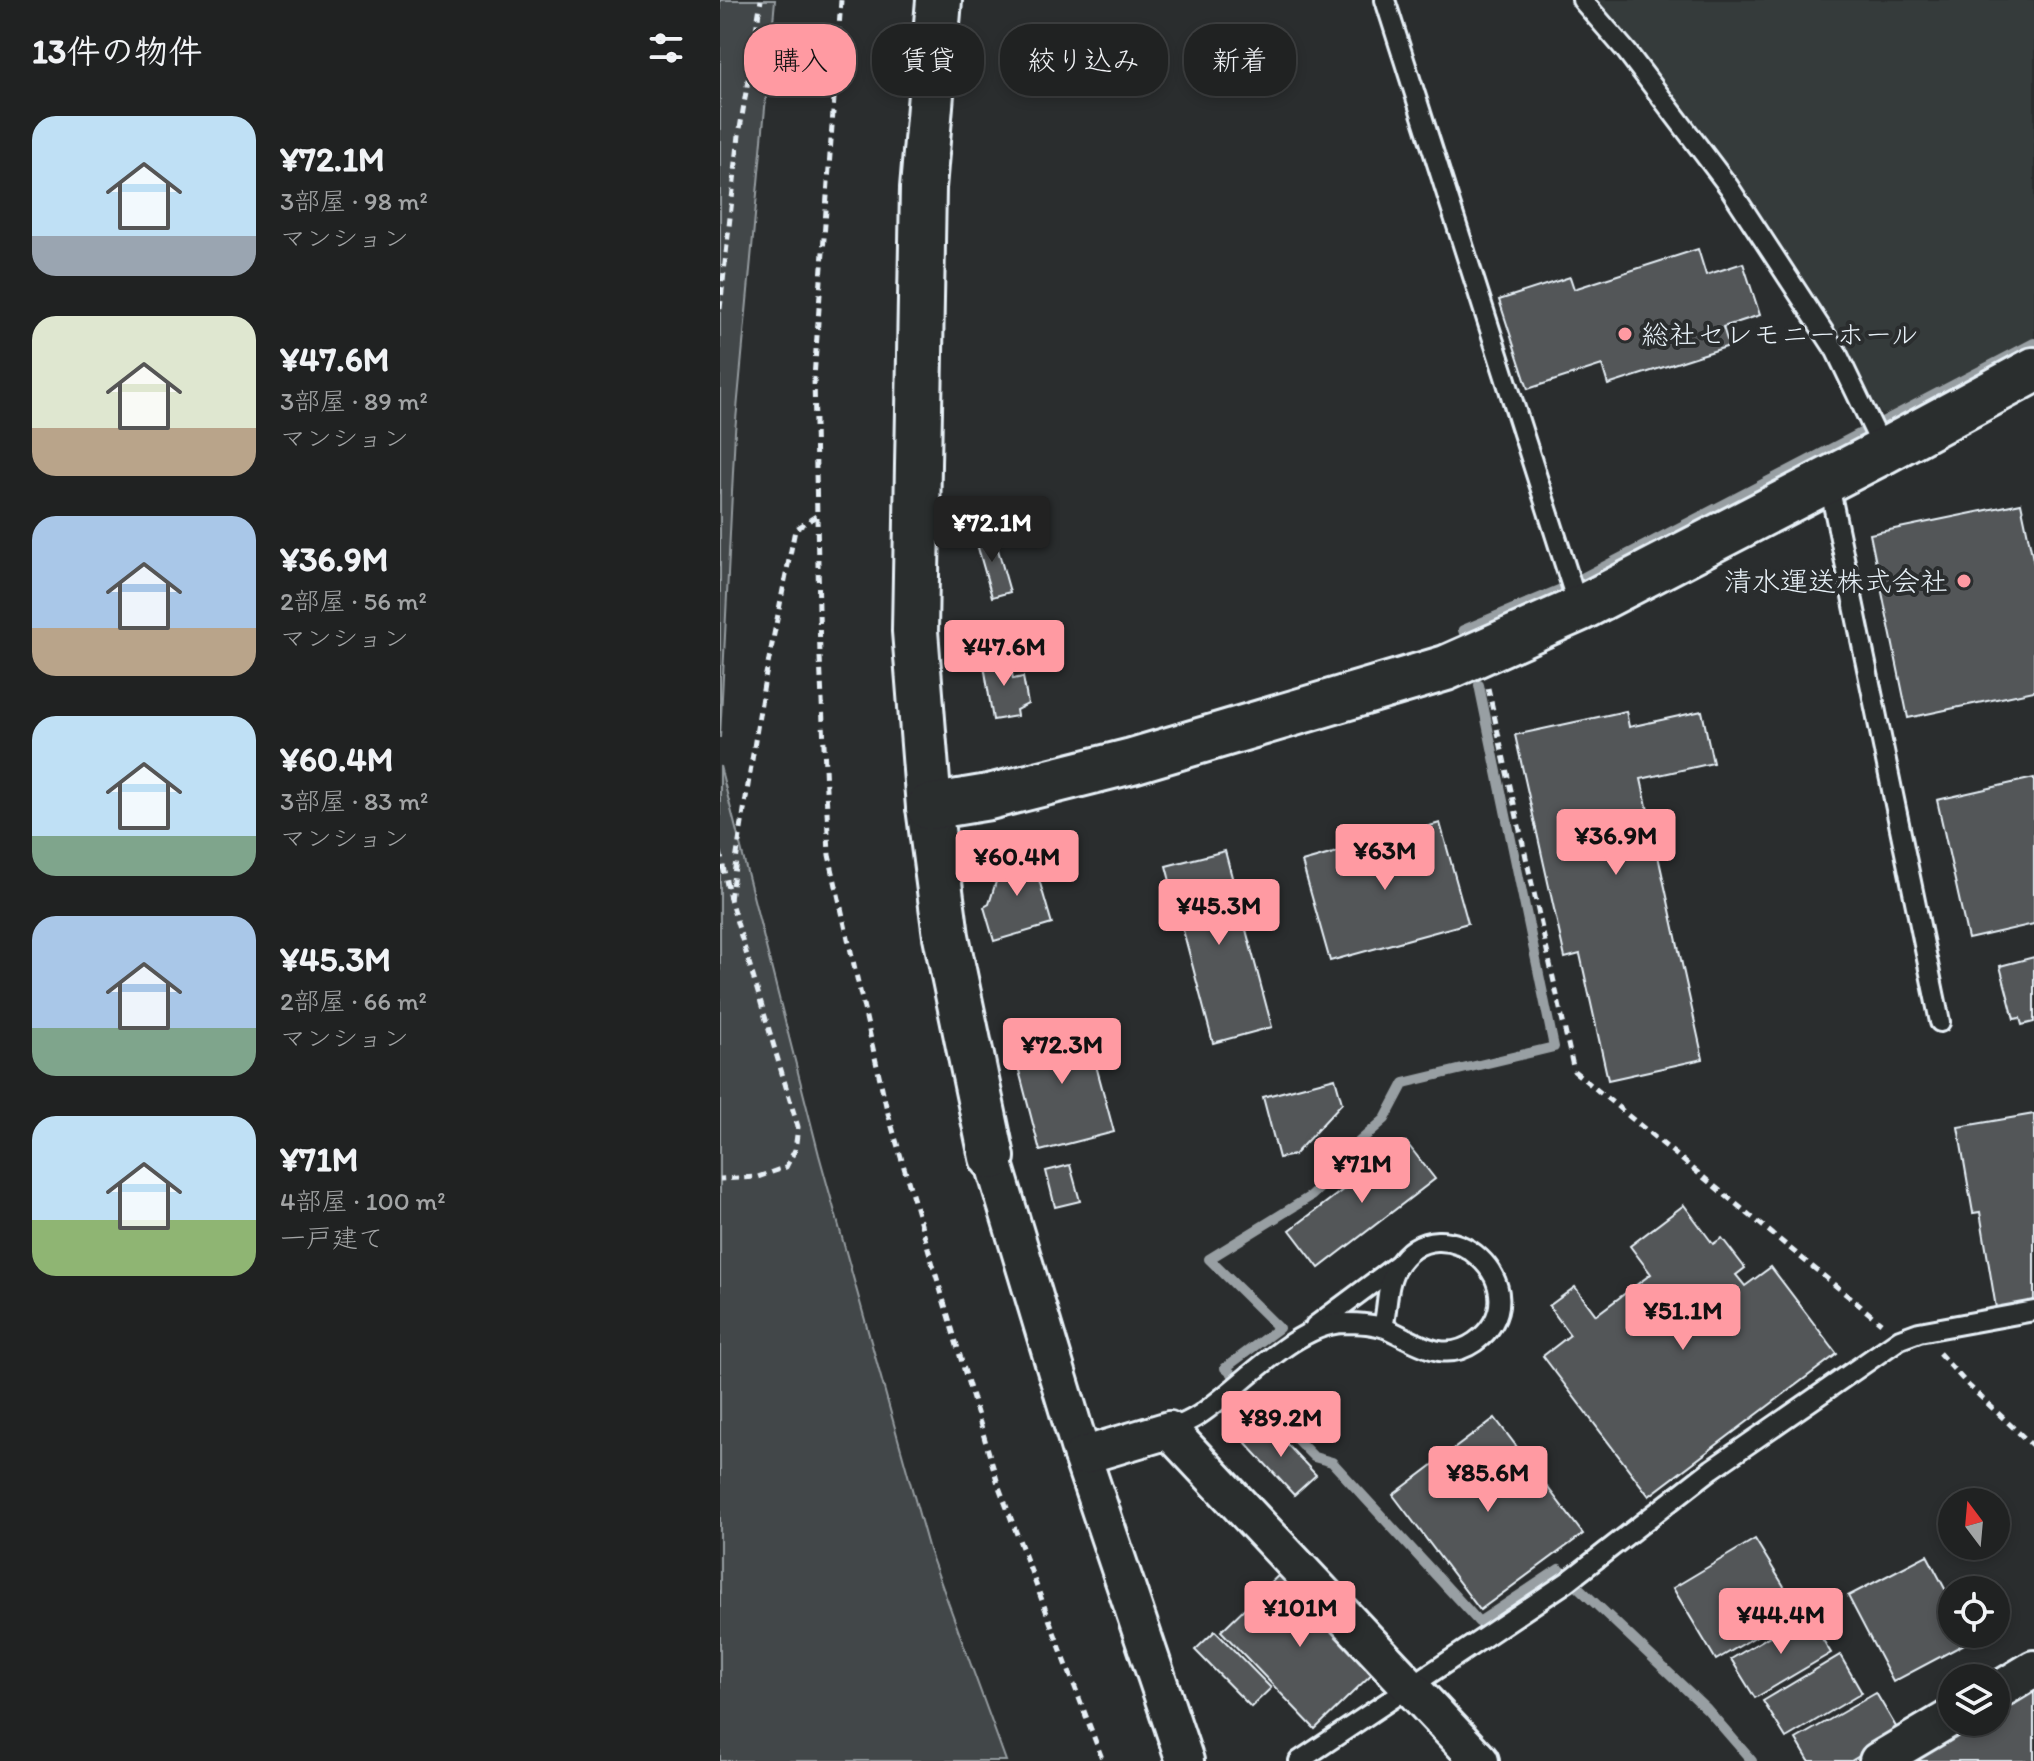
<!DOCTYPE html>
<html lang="ja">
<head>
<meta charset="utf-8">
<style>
	:root { --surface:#202222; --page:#2d2f2f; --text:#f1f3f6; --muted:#a2a4a5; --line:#3d3f40; --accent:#ff9aa2 }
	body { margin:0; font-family:Itim,"Klee One",sans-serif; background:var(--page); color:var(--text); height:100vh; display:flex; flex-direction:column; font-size:30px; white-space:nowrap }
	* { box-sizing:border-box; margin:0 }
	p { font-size:26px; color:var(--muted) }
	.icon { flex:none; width:44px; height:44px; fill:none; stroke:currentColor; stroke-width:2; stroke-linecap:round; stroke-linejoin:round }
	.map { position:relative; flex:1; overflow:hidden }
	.panel { display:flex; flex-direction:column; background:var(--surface); width:720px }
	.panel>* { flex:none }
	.guide { position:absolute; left:24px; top:24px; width:760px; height:72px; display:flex; gap:16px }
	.needle { width:52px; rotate:344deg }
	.tools { position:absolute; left:1218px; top:1488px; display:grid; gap:16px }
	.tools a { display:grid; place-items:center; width:72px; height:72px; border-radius:50%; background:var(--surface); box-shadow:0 4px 12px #0003,0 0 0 2px var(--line); font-size:40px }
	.price { position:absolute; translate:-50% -68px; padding:0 18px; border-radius:8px; background:var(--accent); color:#111; font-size:26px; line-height:52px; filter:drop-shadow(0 2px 4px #0008) }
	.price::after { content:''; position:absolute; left:50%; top:48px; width:24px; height:18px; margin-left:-12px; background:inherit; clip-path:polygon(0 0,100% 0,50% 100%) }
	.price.current { background:#222; color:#fff }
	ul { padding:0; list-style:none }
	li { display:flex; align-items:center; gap:24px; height:200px; padding:0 32px }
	li span { display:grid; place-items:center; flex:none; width:224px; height:160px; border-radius:24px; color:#555 }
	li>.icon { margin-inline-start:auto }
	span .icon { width:96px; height:96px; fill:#fffc; stroke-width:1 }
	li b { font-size:34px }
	h2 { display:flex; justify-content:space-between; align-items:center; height:96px; padding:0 32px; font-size:34px }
	.chip { padding:0 28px; border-radius:32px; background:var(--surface); box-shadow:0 4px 12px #0003,0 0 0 2px var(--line); font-size:28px; line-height:72px }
	.chip.current { background:var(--accent); color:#111 }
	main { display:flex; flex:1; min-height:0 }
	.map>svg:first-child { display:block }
	.built { fill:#363a3b }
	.green { fill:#424648; stroke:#959ca0; stroke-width:2 }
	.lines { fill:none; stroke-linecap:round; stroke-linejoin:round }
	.stream { stroke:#989fa3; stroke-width:10 }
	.building { fill:#535759; stroke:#e8f1f8; stroke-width:2 }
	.service-casing { stroke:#e8f1f8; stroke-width:24 }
	.minor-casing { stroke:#e8f1f8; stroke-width:42 }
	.tertiary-casing { stroke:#e8f1f8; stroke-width:50 }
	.path { stroke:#e8f1f8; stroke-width:5; stroke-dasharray:8 6; stroke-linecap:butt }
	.service { stroke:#2a2d2e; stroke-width:18 }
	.minor { stroke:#2a2d2e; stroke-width:36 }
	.tertiary { stroke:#2a2d2e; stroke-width:44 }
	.poi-dot { fill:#ff9aa2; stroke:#2a2d2e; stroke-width:3 }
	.labels { text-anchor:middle; stroke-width:8; stroke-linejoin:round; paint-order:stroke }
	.poi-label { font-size:28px; fill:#e8f1f8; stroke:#2a2d2e; text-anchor:start }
</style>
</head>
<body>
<main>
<section class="panel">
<h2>13件の物件<svg class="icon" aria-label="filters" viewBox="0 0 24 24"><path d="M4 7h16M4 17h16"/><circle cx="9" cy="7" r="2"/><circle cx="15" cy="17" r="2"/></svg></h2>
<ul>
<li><span style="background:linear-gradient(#bfe0f5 75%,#9aa5b1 0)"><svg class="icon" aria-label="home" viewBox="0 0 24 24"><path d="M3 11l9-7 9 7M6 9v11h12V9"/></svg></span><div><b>¥72.1M</b><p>3部屋 · 98 m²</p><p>マンション</p></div></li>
<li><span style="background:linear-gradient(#dfe7d0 70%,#b9a48a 0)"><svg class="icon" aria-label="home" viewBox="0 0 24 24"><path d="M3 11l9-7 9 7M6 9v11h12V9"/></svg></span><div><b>¥47.6M</b><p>3部屋 · 89 m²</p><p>マンション</p></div></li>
<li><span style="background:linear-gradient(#a9c7e8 70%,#b9a48a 0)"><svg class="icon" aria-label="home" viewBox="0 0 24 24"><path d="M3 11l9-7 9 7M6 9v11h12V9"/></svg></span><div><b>¥36.9M</b><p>2部屋 · 56 m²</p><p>マンション</p></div></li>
<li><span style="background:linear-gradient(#bfe0f5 75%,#7fa58c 0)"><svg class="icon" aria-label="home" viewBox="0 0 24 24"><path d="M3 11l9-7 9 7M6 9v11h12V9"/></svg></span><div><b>¥60.4M</b><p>3部屋 · 83 m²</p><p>マンション</p></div></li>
<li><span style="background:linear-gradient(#a9c7e8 70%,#7fa58c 0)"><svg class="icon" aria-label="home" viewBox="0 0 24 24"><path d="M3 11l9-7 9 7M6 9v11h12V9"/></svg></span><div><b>¥45.3M</b><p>2部屋 · 66 m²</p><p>マンション</p></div></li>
<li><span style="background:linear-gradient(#bfe0f5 65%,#8fb573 0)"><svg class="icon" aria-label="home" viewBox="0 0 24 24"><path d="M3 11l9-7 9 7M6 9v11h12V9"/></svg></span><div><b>¥71M</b><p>4部屋 · 100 m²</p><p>一戸建て</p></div></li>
</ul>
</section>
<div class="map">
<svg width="1314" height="1761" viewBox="0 0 1314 1761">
	<rect width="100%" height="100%" fill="#2a2d2e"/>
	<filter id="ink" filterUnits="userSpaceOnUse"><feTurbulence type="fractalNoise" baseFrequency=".0125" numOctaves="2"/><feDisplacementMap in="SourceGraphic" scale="16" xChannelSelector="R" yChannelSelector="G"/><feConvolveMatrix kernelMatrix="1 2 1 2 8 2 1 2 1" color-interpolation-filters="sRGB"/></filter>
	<g filter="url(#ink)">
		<polygon class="built" points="875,0 1314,0 1314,339 1178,412 1161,414 1108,318 995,152"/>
		<g class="green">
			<polygon points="0,0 55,0 15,431 0,738"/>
			<polygon points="0,766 99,1155 209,1550 286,1761 0,1761"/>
		</g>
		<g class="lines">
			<g class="stream">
				<polyline points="745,636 743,630 841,589 1314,343"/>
				<polyline points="511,1373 505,1368 559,1328 489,1259 591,1196 605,1183 632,1148 665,1119 684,1083 834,1047 759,685"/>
				<polyline points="540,1402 594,1457 612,1462 759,1622 839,1569 987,1709 1032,1761"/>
			</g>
		</g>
		<g class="building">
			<polygon points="978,249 986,275 1023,263 1040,315 1003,327 1009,346 888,385 882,365 808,389 779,300 850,277 854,289"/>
			<polygon points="1301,503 1314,564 1314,691 1188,718 1150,534"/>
			<polygon points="273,532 290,592 272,597 255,537"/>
			<polygon points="289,655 293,679 303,677 308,704 296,710 297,716 273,720 263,659"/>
			<polygon points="906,711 909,727 982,711 993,763 921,779 983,1059 888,1080 860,954 845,958 795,735"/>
			<polygon points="1314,778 1314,924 1248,939 1217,800"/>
			<polygon points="720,823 748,923 610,961 582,862"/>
			<polygon points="310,849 332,924 274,941 264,907 269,904 284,856"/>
			<polygon points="505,851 552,1027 493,1043 446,866"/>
			<polygon points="1314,957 1314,1022 1302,1025 1300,1018 1294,1019 1280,966"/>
			<polygon points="364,1021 394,1132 320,1151 291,1040"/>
			<polygon points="615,1078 622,1103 574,1155 559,1158 543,1097"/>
			<polygon points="1314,1114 1314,1301 1276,1308 1260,1212 1253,1213 1238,1127"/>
			<polygon points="686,1142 715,1179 599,1268 570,1230"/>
			<polygon points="350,1165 360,1201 335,1207 326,1171"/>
			<polygon points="964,1205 993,1244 1002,1238 1025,1268 1016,1275 1025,1286 1051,1267 1117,1354 929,1496 823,1356 850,1335 829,1306 855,1287 876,1315 931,1274 910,1246"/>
			<polygon points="775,1418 863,1534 760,1610 673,1495"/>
			<polygon points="547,1423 596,1475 574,1495 526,1443"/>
			<polygon points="1035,1539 1079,1611 996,1660 953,1588"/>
			<polygon points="1207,1555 1232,1602 1232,1634 1249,1634 1252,1640 1173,1682 1128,1596"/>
			<polygon points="565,1569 660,1666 595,1729 501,1631"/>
			<polygon points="1087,1614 1111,1653 1035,1698 1011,1659"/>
			<polygon points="495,1631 551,1688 531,1707 475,1650"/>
			<polygon points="1120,1655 1142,1693 1066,1738 1043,1701"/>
			<polygon points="1314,1685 1314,1761 1186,1761 1251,1722 1276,1722 1276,1707"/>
			<polygon points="1156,1693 1179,1732 1131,1761 1089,1761 1076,1739"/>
		</g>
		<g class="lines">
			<g class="service-casing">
				<g id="service">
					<polyline points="665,0 859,609"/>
					<polyline points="862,0 907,52 1009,187 1116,351 1164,451"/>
					<polyline points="1108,480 1220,1022"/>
					<polyline points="595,1326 677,1265"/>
					<path d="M449,1430C458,1426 468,1422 476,1417C518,1391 573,1325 623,1323C635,1323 654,1324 665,1328C696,1341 722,1365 755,1342C827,1290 721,1194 676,1268C666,1285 668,1308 663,1327"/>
					<polyline points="579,1761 847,1582 992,1469 1180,1339 1199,1332 1314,1311"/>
				</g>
			</g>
			<g class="minor-casing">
				<g id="minor">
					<polyline points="272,1157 362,1456 465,1761"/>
					<polyline points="362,1456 449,1430 760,1761"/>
					<polyline points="1276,1692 1314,1669"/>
					<polyline points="1158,1761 1232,1717"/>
				</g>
			</g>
			<g class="tertiary-casing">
				<g id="tertiary">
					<polyline points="219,0 203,188 195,631 209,807 226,936 272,1157"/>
					<polyline points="209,807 269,797 412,761 726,668 859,609 1164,451 1314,370"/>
				</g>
			</g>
			<g class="path">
				<polyline points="121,0 94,378 100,657 109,855 167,1110 279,1487 383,1761"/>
				<polyline points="0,309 19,135 41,0"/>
				<polyline points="768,688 854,1071 1161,1323"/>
				<polyline points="0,852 10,899 78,1127 75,1150 66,1167 38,1177 0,1179"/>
				<polyline points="10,899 44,684 75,530 96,516"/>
				<polyline points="1219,1353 1248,1385 1314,1447"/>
			</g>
			<use href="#service" class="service"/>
			<use href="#minor" class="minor"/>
			<use href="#tertiary" class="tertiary"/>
		</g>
	</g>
	<g class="poi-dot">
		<circle cx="905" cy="334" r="8"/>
		<circle cx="1244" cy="581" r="8"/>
	</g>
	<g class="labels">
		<g class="poi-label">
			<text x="921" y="344">総社セレモニーホール</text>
			<text x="1228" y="591" text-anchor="end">清水運送株式会社</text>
		</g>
	</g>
</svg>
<div class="tools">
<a><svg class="needle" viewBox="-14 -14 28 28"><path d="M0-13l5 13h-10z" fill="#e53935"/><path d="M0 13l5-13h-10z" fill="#a2a4a5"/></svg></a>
<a><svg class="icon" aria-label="locate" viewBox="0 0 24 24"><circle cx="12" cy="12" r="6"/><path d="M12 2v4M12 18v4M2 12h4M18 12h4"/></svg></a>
<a><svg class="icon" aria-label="layers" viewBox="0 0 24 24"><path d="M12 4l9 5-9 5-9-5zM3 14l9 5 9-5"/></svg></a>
</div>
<b class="price current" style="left:272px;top:564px">¥72.1M</b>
<b class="price" style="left:284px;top:688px">¥47.6M</b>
<b class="price" style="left:896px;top:877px">¥36.9M</b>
<b class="price" style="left:665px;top:892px">¥63M</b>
<b class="price" style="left:297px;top:898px">¥60.4M</b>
<b class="price" style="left:499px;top:947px">¥45.3M</b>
<b class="price" style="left:342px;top:1086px">¥72.3M</b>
<b class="price" style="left:642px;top:1205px">¥71M</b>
<b class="price" style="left:963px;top:1352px">¥51.1M</b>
<b class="price" style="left:561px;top:1459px">¥89.2M</b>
<b class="price" style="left:768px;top:1514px">¥85.6M</b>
<b class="price" style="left:580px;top:1649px">¥101M</b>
<b class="price" style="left:1061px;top:1656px">¥44.4M</b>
<div class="guide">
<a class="chip current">購入</a>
<a class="chip">賃貸</a>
<a class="chip">絞り込み</a>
<a class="chip">新着</a>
</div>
</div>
</main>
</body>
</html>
